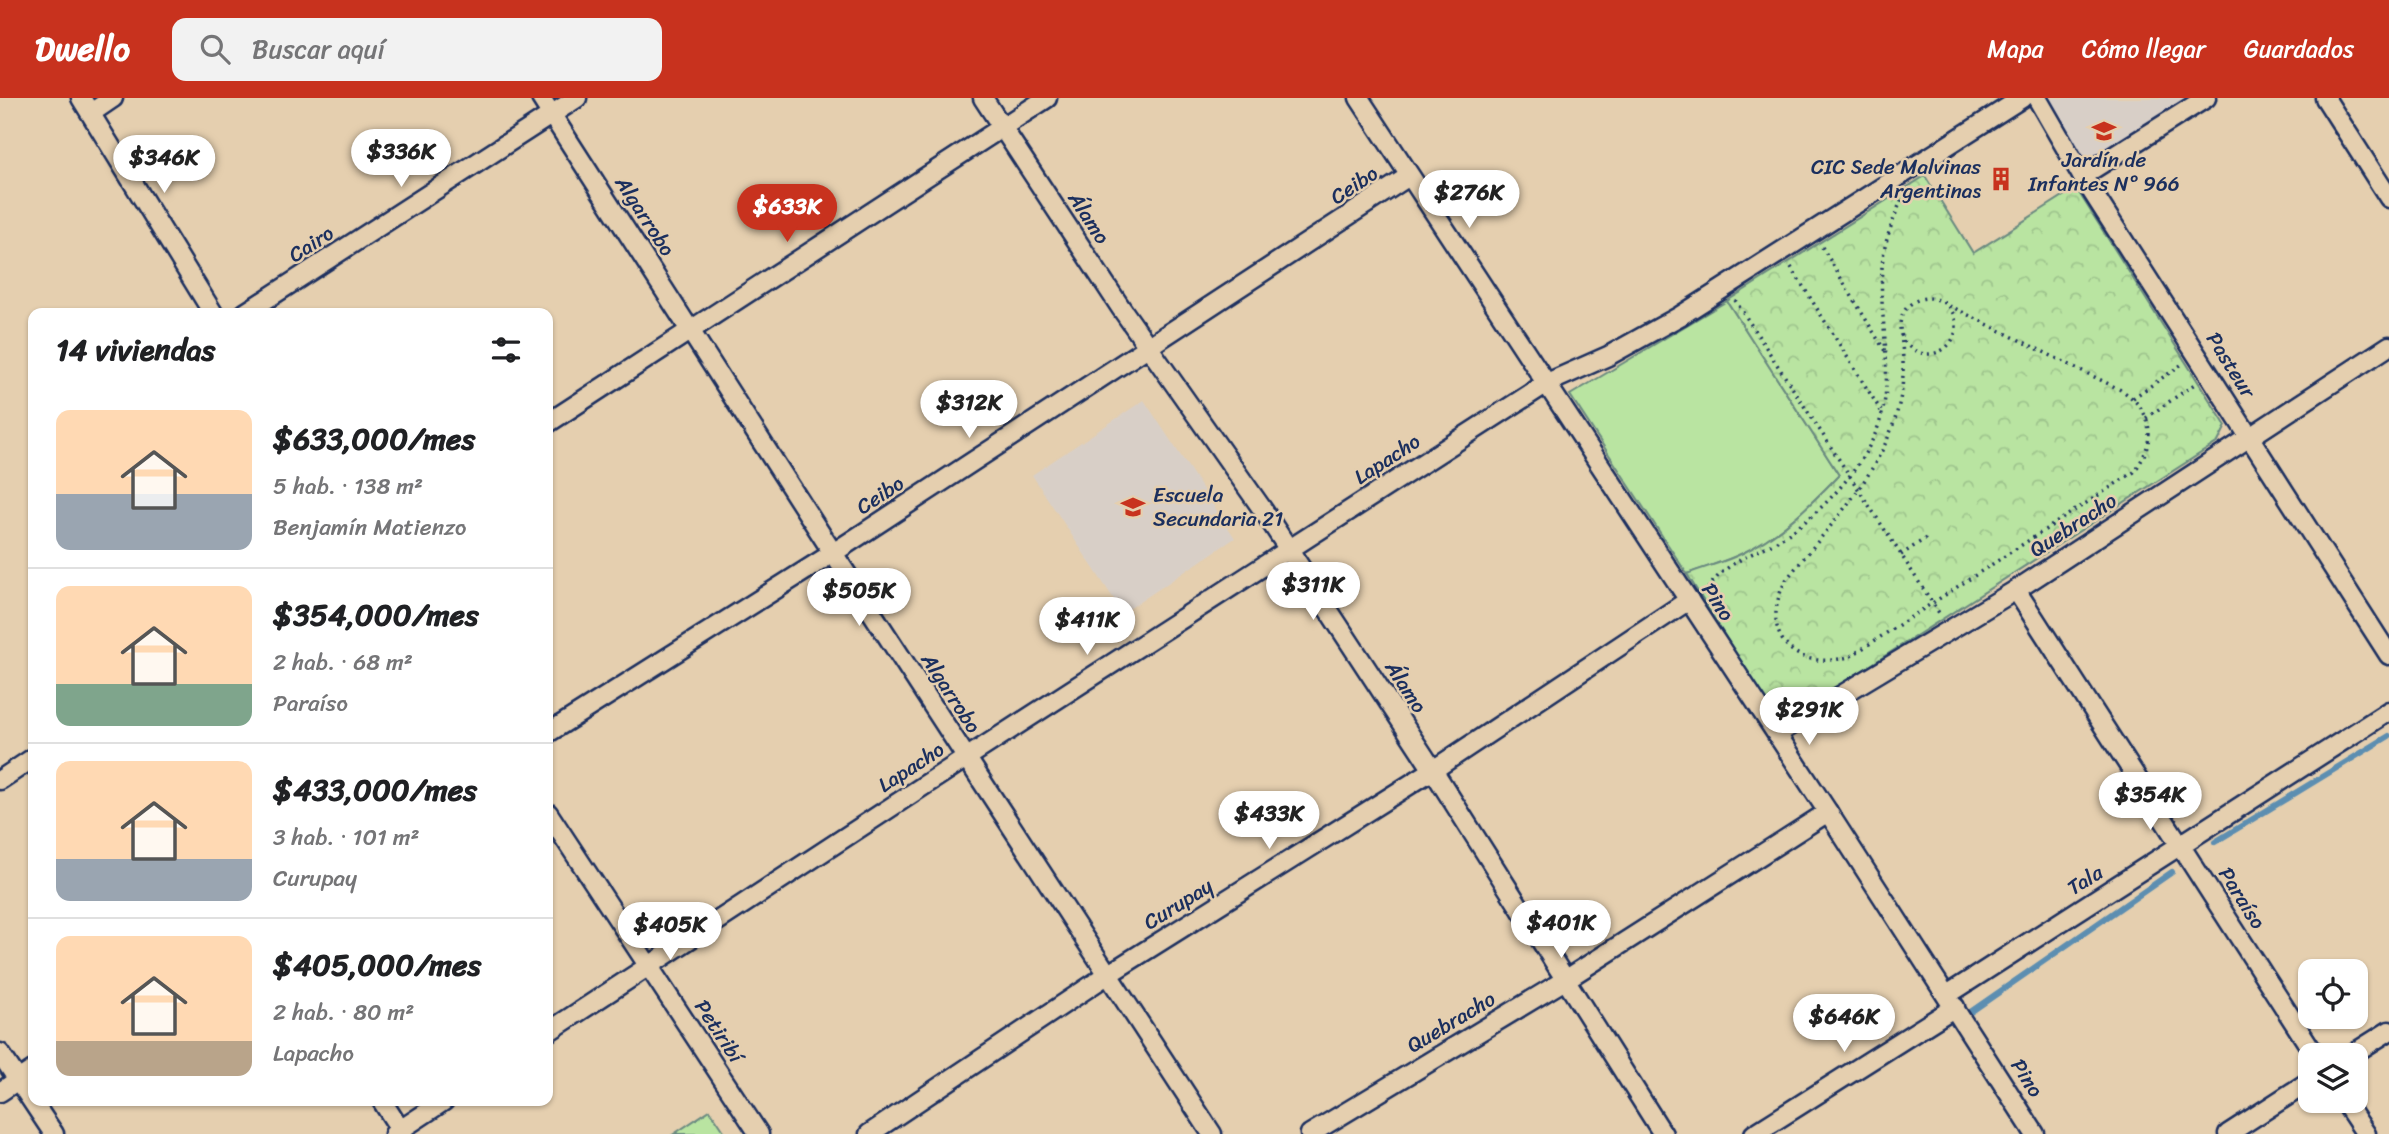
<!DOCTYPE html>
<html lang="es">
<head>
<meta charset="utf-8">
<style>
	:root { --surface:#fff; --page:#f2f2f2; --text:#202124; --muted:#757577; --line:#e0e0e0; --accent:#c8321e }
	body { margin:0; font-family:Sriracha,sans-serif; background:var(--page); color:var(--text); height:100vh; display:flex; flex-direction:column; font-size:26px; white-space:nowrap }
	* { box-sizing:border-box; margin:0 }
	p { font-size:23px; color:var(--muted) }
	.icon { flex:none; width:38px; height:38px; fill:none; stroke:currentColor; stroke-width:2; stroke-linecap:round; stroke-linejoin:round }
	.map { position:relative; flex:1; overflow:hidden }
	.sheet { position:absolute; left:28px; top:210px; width:525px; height:798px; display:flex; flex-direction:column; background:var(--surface); border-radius:14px; box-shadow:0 2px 5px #0004 }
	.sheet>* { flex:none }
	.tools { position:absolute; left:2298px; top:861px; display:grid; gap:14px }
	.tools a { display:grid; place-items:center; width:70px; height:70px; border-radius:14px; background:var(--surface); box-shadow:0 2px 5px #0004; font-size:35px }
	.price { position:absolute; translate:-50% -60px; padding:0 16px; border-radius:24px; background:#fff; color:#222; font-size:23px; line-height:46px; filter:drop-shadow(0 2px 4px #0008) }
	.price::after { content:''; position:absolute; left:50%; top:42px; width:21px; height:16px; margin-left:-10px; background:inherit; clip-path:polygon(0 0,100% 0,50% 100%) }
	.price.current { background:var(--accent); color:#fff }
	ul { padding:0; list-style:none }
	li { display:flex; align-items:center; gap:21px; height:175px; padding:0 28px }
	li+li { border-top:2px solid var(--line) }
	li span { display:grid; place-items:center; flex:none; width:196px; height:140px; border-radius:14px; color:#555 }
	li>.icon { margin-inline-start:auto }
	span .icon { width:84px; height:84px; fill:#fffc; stroke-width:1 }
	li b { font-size:30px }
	h2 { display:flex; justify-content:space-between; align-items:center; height:84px; padding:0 28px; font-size:30px }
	header { display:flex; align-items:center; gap:42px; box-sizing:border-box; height:98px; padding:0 35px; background:var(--accent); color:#fff }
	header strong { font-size:33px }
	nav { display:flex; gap:38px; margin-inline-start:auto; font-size:24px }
	.search { width:490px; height:63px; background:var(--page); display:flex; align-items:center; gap:18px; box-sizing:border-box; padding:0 24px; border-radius:14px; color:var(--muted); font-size:26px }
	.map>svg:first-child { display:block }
	.built { fill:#d8cfc7 }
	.grass { fill:#b9e4a1; stroke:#6a8a80; stroke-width:2 }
	.forest { fill:url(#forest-crowns); stroke:#6a8a80; stroke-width:2 }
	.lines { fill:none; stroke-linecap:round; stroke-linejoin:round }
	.stream { stroke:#5c8eb1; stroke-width:6 }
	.street-casing { stroke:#1b2f5e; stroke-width:23 }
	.path { stroke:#1b2f5e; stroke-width:3.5; stroke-dasharray:2 5; stroke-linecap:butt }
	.street { stroke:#e5cfaf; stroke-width:18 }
	.labels { text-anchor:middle; stroke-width:5; stroke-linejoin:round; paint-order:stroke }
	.poi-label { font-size:21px; fill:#1b2f5e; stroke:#e5cfaf }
	.street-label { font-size:21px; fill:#1b2f5e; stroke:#e5cfaf }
</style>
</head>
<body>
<header>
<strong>Dwello</strong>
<div class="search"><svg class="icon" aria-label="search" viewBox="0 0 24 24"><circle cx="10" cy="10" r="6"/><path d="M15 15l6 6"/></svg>Buscar aquí</div>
<nav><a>Mapa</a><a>Cómo llegar</a><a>Guardados</a></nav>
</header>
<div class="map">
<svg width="2389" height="1036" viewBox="0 0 2389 1036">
	<defs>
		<pattern id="forest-crowns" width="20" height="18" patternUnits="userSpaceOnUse" patternTransform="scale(1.75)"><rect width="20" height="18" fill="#b9e4a1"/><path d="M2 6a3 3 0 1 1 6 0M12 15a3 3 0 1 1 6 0" fill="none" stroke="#9ec48d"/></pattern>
	</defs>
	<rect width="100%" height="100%" fill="#e5cfaf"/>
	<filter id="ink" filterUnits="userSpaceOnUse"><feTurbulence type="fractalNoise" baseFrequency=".0143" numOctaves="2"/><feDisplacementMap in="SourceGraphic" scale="14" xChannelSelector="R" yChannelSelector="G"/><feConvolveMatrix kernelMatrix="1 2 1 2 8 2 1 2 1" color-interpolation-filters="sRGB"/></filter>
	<g filter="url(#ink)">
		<g class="built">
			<polygon points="2047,0 2192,0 2087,66"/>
			<polygon points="1144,302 1235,440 1123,515 1032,377"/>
		</g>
		<g class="grass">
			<path d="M1727,203L1839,377C1810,407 1781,436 1743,455C1725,464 1705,469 1687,476L1570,297Z"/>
			<polygon points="710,1012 726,1036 674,1036"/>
		</g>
		<path class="forest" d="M1925,78L1973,155L2076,90L2226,328L2218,344L1785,622L1772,615L1687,476C1705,469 1725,464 1743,455C1781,436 1810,407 1839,377L1727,203Z"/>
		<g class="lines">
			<g class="stream">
				<polyline points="2215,744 2389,638"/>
				<polyline points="1969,915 2172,774"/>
			</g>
			<g class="street-casing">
				<g id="street">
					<polyline points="81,0 213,215"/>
					<polyline points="541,0 833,455 1212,1036"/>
					<polyline points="983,0 1121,210 1263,412 1433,672 1663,1036"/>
					<polyline points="1359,0 1828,714 2035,1036"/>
					<polyline points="2037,0 2082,78 2389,557"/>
					<polyline points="2325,0 2389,100"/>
					<polyline points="91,15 113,0"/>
					<polyline points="2082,78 2206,0"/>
					<polyline points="245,215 577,0"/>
					<polyline points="548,325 1047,0"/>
					<polyline points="2016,492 2315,957"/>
					<polyline points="548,635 833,455 1409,78"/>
					<polyline points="1777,636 2016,492 2389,248"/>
					<polyline points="0,682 33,660"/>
					<polyline points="548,715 759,1036"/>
					<polyline points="1947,897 2389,613"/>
					<polyline points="548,934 966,660 1547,285 1608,258 1680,218 2022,0"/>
					<polyline points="0,955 54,1036"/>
					<polyline points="2351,957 2389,933"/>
					<polyline points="0,994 33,972"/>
					<polyline points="382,1003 403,1036"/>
					<polyline points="2344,1003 2366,1036"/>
					<polyline points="394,1036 444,1003"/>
					<polyline points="869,1036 1107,877 1433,672 1689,502"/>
					<polyline points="1310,1036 1565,882 1828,714"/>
					<polyline points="1754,1036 1955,909"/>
					<polyline points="2228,1036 2310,983"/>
				</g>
			</g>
			<g class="path">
				<polyline points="1822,149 1885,253"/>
				<polyline points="1791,169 1881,313"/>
				<circle cx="1928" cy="228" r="28"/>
				<polyline points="1735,202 1941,518"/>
				<path d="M1901,236C1903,254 1904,272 1902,290C1892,366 1832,424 1786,482C1757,536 1794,576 1851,558L2134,374C2157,343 2154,313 2121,292L1942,204"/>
				<polyline points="2133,300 2181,267"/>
				<polyline points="2146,320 2196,285"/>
				<polyline points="1901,457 1926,440"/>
				<path d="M1705,497C1721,463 1756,457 1785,438C1821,415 1859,374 1876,334C1898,282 1878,224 1882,170C1883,145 1894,120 1903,98"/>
			</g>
			<use href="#street" class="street"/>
		</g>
	</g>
	<defs>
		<g id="school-bare" transform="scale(1.89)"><path d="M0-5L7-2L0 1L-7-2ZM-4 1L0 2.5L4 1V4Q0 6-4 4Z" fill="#c8321e" stroke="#e5cfaf" stroke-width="2.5" paint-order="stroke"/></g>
		<g id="building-bare" transform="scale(1.89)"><path d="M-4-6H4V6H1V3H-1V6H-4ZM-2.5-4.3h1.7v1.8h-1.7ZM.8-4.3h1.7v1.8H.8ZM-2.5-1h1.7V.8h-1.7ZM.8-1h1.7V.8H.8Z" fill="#c8321e" stroke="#e5cfaf" stroke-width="2.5" paint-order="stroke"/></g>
	</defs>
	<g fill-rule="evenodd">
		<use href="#school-bare" x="2104" y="33"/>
		<use href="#building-bare" x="2001" y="81"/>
		<use href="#school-bare" x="1133" y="409"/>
	</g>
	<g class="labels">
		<g class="poi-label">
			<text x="2104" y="69">Jardín de<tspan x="2104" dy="24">Infantes N° 966</tspan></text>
			<text x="1981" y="76" text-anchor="end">CIC Sede Malvinas<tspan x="1981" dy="24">Argentinas</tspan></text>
			<text x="1153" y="404" text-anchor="start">Escuela<tspan x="1153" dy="24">Secundaria 21</tspan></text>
		</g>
		<g class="street-label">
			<text transform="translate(1354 87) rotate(-33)" y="7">Ceibo</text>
			<text transform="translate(645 118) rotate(57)" y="7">Algarrobo</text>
			<text transform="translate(1089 120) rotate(57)" y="7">Álamo</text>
			<text transform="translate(311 146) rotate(-33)" y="7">Cairo</text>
			<text transform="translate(2231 267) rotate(58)" y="7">Pasteur</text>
			<text transform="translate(1387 361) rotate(-33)" y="7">Lapacho</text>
			<text transform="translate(880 397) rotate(-33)" y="7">Ceibo</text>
			<text transform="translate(2073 427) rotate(-33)" y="7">Quebracho</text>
			<text transform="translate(1718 504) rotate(57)" y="7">Pino</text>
			<text transform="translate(1406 589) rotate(57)" y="7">Álamo</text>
			<text transform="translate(951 595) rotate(57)" y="7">Algarrobo</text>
			<text transform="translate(911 669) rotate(-33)" y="7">Lapacho</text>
			<text transform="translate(2085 782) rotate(-32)" y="7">Tala</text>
			<text transform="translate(2242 800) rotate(58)" y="7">Paraíso</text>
			<text transform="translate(1178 806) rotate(-32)" y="7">Curupay</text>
			<text transform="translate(1451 924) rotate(-31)" y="7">Quebracho</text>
			<text transform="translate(719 933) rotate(57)" y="7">Petiribí</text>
			<text transform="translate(2027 980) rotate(58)" y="7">Pino</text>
		</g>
	</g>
</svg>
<div class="tools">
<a><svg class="icon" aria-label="locate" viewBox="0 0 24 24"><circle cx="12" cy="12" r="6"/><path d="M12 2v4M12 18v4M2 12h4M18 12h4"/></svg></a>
<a><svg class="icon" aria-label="layers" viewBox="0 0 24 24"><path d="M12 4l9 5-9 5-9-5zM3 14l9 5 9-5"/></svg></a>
</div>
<b class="price" style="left:401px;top:91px">$336K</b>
<b class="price" style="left:164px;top:97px">$346K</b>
<b class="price" style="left:1469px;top:132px">$276K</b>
<b class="price current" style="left:787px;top:146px">$633K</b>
<b class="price" style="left:969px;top:342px">$312K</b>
<b class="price" style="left:1313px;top:524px">$311K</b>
<b class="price" style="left:859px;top:530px">$505K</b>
<b class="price" style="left:1087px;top:559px">$411K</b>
<b class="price" style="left:1809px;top:649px">$291K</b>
<b class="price" style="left:2150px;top:734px">$354K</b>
<b class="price" style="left:1269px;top:753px">$433K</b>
<b class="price" style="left:1561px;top:862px">$401K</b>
<b class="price" style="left:670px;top:864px">$405K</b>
<b class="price" style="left:1844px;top:956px">$646K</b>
<section class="sheet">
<h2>14 viviendas<svg class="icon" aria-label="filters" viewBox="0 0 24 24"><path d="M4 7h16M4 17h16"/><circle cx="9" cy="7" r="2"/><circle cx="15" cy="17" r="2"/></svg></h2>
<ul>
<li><span style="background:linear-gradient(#ffd9b3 60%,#9aa5b1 0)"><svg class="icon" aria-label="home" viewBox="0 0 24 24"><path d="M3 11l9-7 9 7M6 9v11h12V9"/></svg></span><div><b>$633,000/mes</b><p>5 hab. · 138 m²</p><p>Benjamín Matienzo</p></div></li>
<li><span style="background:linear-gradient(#ffd9b3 70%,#7fa58c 0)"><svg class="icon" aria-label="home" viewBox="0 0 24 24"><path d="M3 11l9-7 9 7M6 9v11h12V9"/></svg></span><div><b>$354,000/mes</b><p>2 hab. · 68 m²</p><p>Paraíso</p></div></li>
<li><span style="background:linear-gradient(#ffd9b3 70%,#9aa5b1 0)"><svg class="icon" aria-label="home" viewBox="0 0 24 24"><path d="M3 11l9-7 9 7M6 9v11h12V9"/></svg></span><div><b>$433,000/mes</b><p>3 hab. · 101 m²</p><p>Curupay</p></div></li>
<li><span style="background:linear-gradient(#ffd9b3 75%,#b9a48a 0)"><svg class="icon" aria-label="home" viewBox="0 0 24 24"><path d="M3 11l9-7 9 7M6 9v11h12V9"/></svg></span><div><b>$405,000/mes</b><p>2 hab. · 80 m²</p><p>Lapacho</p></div></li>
</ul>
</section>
</div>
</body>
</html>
